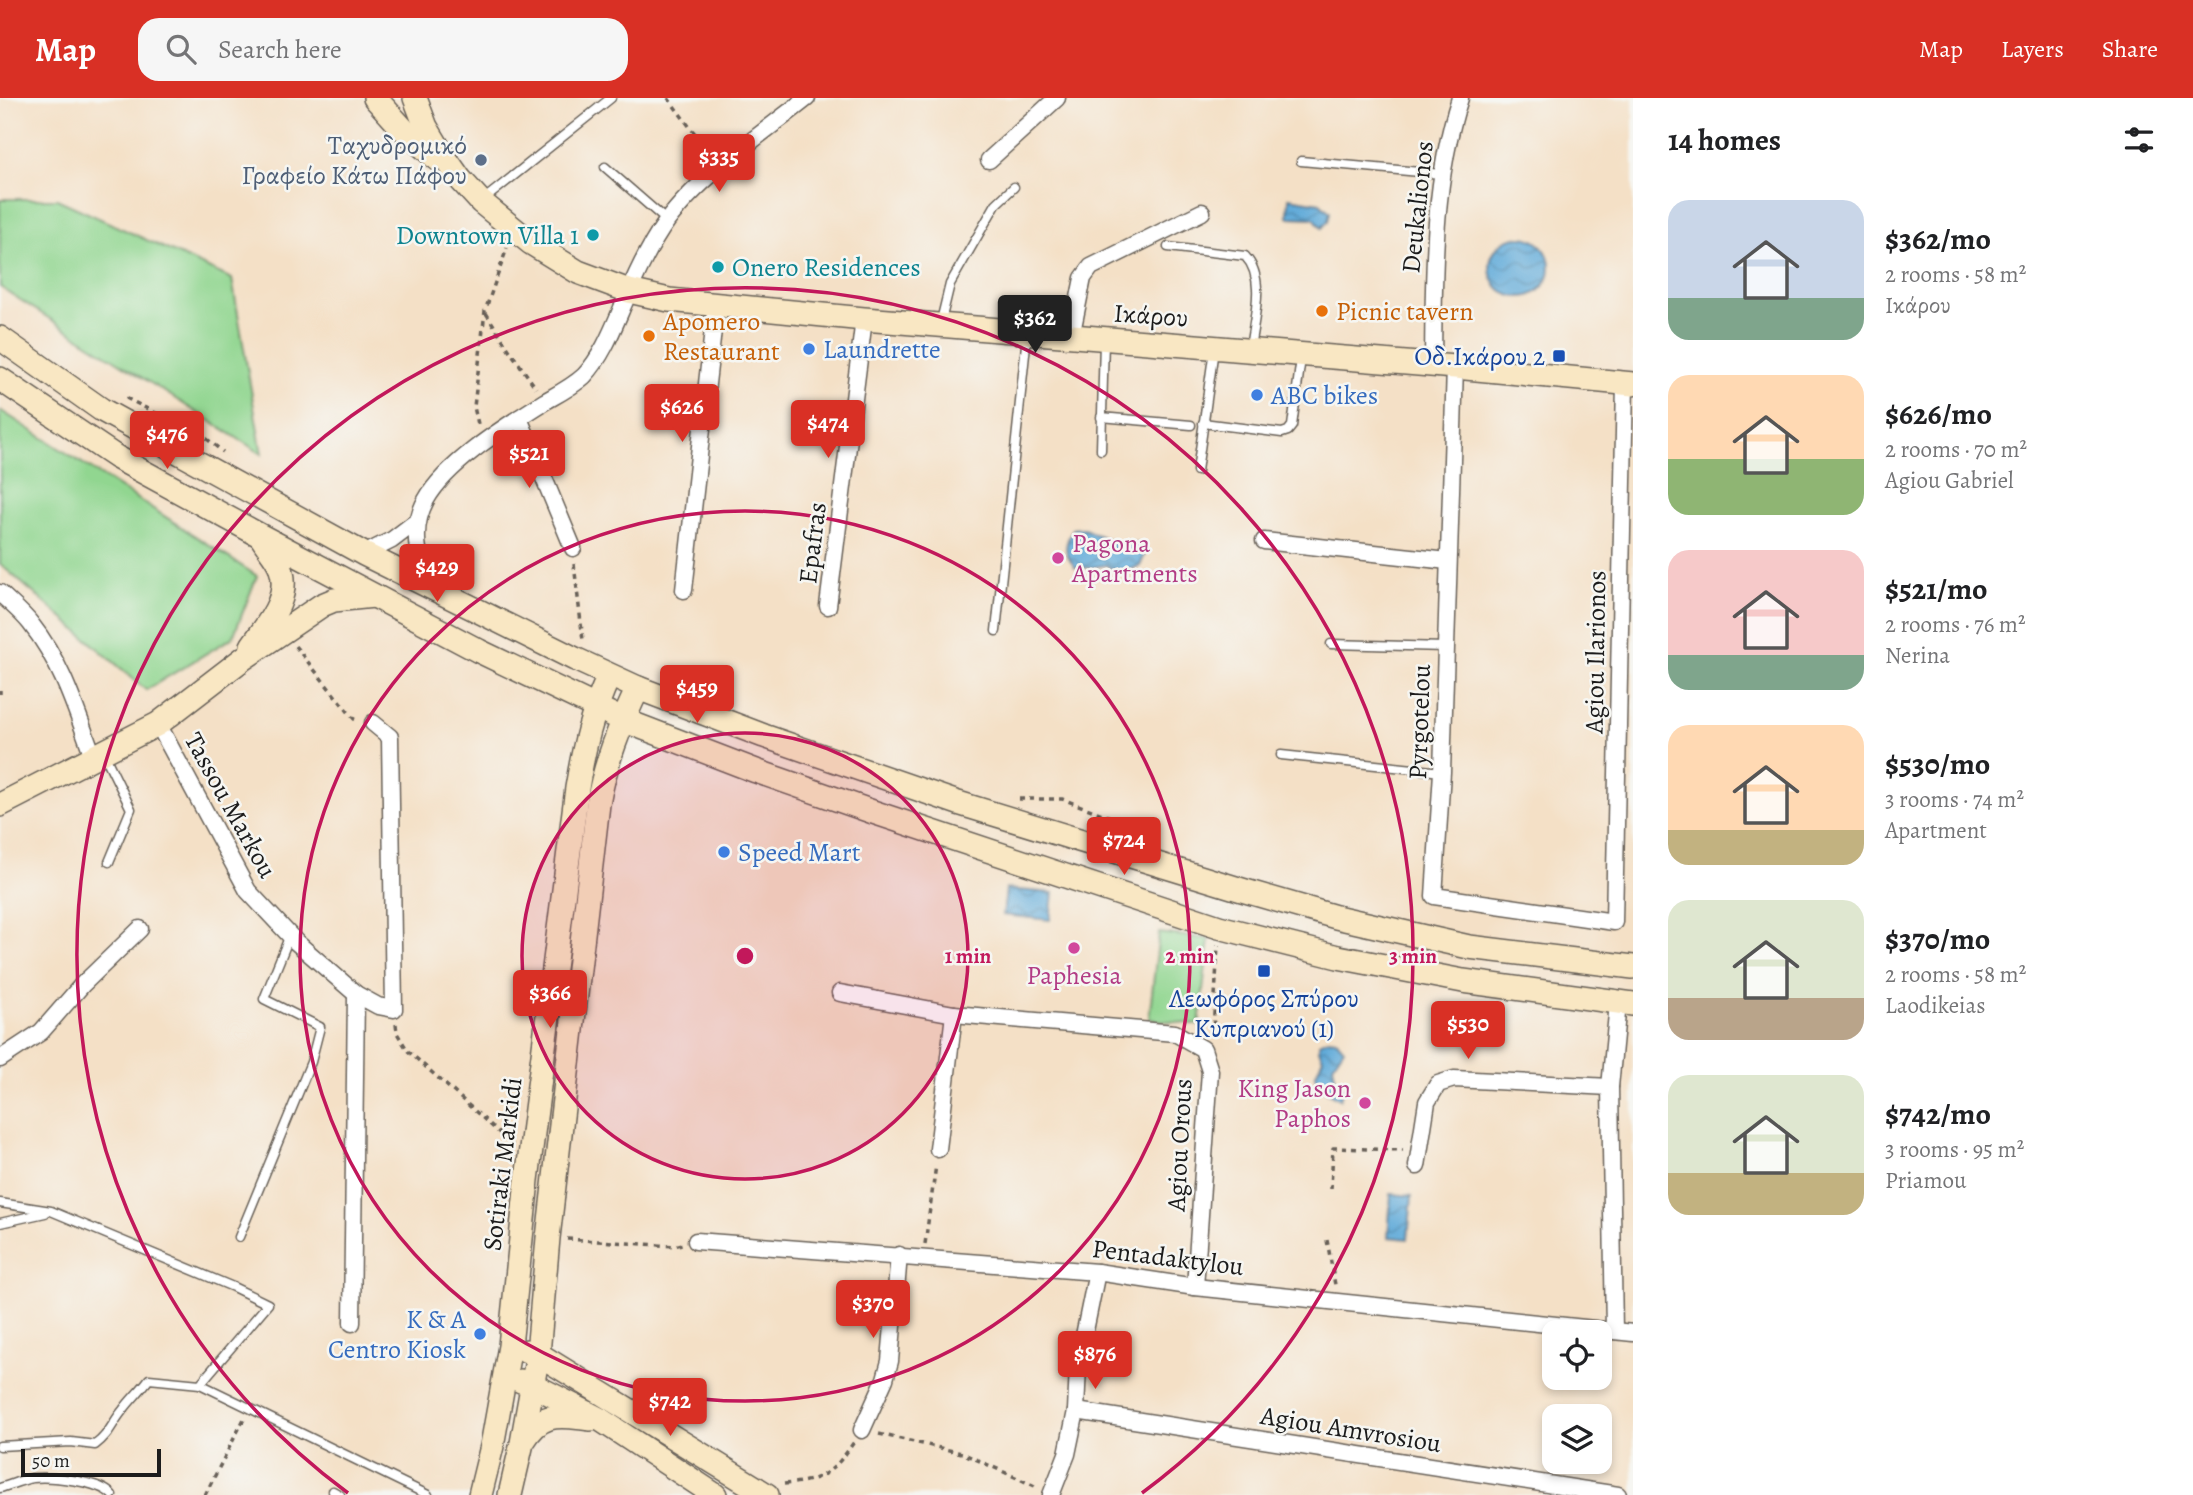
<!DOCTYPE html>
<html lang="en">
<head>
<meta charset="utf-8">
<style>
	:root { --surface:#fff; --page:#f6f6f6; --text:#202124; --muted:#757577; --accent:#d93025 }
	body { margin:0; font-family:Alegreya,serif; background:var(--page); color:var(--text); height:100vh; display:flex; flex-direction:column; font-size:26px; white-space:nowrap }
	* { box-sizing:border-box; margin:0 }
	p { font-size:23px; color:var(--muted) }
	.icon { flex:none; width:38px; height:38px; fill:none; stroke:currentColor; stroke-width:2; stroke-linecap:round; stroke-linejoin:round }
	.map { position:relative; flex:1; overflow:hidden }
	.drawer { display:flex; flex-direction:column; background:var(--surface); width:560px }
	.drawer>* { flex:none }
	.tools { position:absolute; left:1542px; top:1222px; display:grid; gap:14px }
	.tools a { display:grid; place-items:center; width:70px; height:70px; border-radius:14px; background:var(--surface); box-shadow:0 4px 10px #0003; font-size:35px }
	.scale { position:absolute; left:21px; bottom:18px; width:140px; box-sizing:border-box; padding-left:7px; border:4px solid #1c1c1c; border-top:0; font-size:19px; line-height:24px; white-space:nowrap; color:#1c1c1c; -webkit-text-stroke:5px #f6f6f2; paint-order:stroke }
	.price { position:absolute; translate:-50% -60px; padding:0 16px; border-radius:7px; background:var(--accent); color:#fff; font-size:23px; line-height:46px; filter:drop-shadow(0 2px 4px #0008) }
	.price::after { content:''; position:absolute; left:50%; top:42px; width:21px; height:16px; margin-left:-10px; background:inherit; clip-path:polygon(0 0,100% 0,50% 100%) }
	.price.current { background:#222; color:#fff }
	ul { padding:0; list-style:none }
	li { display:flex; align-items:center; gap:21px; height:175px; padding:0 35px }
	li span { display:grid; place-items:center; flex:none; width:196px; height:140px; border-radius:21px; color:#555 }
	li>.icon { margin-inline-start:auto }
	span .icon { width:84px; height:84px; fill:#fffc; stroke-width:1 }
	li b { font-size:30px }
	h2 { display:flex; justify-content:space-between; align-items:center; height:84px; padding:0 35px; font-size:30px }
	header { display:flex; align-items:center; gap:42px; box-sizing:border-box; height:98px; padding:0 35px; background:var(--accent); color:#fff }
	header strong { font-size:33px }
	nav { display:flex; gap:38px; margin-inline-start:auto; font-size:24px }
	.search { width:490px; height:63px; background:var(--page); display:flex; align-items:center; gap:18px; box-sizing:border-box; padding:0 24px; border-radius:21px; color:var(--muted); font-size:26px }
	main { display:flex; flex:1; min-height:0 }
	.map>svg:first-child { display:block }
	.green { fill:#91d690; stroke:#567956; stroke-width:2 }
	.water { fill:url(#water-waves); stroke:#3f647a; stroke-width:2 }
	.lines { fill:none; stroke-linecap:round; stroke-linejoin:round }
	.lane-casing { stroke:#686158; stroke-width:11 }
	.street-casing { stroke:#686158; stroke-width:19 }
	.secondary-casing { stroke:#686158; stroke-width:26 }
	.path { stroke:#686158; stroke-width:3.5; stroke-dasharray:5 5; stroke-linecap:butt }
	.lane { stroke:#fff; stroke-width:8 }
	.street { stroke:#fff; stroke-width:16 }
	.secondary { stroke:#f9e7c3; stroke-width:23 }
	.ring { fill:none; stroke:#c2185b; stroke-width:3.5 }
	.service-dot { fill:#5c6f8a; stroke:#f6f6f2; stroke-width:2.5 }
	.culture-dot { fill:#0f9aa8; stroke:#f6f6f2; stroke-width:2.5 }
	.food-dot { fill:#e8710a; stroke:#f6f6f2; stroke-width:2.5 }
	.shop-dot { fill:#3f7fe0; stroke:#f6f6f2; stroke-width:2.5 }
	.transit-dot { fill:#1a4fb4; stroke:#f6f6f2; stroke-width:2.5 }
	.hotel-dot { fill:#d1479c; stroke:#f6f6f2; stroke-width:2.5 }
	.labels { text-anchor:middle; stroke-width:5; stroke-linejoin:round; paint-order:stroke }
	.service-label { font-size:26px; fill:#4e5e75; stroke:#f6f6f2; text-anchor:end }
	.street-label { font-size:26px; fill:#1c1c1c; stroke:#f6f6f2 }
	.culture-label { font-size:26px; fill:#0d838f; stroke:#f6f6f2; text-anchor:end }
	.food-label { font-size:26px; fill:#c56008; stroke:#f6f6f2; text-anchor:start }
	.shop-label { font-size:26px; fill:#366cbe; stroke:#f6f6f2; text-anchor:start }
	.transit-label { font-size:26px; fill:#164399; stroke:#f6f6f2; text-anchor:end }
	.hotel-label { font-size:26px; fill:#b23c85; stroke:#f6f6f2; text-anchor:start }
	.centre { fill:#c2185b; stroke:#f6f6f2; stroke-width:3.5 }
	.ring-label { font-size:21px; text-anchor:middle; font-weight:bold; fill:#c2185b; stroke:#f6f6f2; stroke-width:5; stroke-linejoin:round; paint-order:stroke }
</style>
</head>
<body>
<header>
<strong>Map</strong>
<div class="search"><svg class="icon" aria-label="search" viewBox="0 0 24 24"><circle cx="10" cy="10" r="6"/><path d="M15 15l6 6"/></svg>Search here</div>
<nav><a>Map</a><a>Layers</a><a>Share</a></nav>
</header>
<main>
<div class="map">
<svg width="1633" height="1397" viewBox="0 0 1633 1397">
	<defs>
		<pattern id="water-waves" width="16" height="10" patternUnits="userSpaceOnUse" patternTransform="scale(1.75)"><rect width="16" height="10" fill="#62abd9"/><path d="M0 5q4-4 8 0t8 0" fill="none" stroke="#508aaf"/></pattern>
	</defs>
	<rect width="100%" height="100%" fill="#f6f6f2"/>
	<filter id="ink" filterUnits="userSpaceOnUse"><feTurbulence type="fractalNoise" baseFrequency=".0143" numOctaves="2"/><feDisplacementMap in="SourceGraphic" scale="14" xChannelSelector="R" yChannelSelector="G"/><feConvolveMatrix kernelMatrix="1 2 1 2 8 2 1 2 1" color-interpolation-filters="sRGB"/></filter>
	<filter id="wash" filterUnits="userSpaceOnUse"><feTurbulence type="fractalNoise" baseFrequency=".00686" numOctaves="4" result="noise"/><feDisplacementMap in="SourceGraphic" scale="28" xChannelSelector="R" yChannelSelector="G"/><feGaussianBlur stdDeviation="1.57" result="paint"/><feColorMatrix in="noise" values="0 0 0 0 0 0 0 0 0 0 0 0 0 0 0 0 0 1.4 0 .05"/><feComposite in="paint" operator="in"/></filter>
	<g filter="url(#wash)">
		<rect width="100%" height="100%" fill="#f4e0c6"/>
		<g class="green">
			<polygon points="0,101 57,101 232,181 262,356 0,189"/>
			<polygon points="0,312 257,478 233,539 146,592 0,466"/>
			<polygon points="1159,835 1209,841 1199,927 1149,921"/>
		</g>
		<g class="water">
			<polygon points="1289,100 1320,105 1330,114 1328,123 1322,130 1314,120 1288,119"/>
			<circle cx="1520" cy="169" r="30"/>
			<path d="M1082,430L1113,444L1138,445L1145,456L1140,468L1128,472L1110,470L1106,467L1086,470L1075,469C1063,454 1064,447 1073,431Z"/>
			<polygon points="1006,791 1053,795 1050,822 1003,817"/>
			<polygon points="1328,941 1337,942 1344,950 1333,967 1335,978 1343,990 1340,1001 1321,990 1315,978 1323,960 1319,952 1319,945"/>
			<polygon points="1391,1096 1412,1098 1408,1141 1388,1139"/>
		</g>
	</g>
	<g filter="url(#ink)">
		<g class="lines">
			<g class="lane-casing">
				<g id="lane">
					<polyline points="1301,63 1441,76"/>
					<polyline points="605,69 667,123"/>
					<polyline points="482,103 611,0"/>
					<path d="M1168,149L1245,158C1267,181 1253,223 1250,251"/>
					<polyline points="941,223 950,186 996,106 1014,89"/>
					<polyline points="1101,319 1191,327"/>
					<polyline points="1203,325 1282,335 1288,333 1292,328 1301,260"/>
					<polyline points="1101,352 1104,243"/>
					<polyline points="1197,373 1214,251"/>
					<polyline points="996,533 1027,237"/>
					<polyline points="1331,546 1445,549"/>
					<polyline points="104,656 131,711 109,764"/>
					<polyline points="1281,657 1442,674"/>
					<polyline points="0,1105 51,1113 233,1189 268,1206 200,1286"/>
					<polyline points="0,1125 45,1115"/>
					<polyline points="239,1139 311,964 320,929 264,901 290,837"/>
					<path d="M0,1348L71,1344L95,1347C110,1336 112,1325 123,1312C131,1301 141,1292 149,1281L200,1286L428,1397"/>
					<path d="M0,1390C10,1387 22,1382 32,1380C51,1378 100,1383 112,1397"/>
					<polyline points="333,1393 340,1397"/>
				</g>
			</g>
			<g class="street-casing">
				<g id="street">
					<polyline points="989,62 1057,0"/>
					<polyline points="1071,239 1083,180 1091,169 1202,114"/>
					<path d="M1433,267C1434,178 1432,86 1460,0"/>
					<polyline points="1455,269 1442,674 1434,798 1614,824 1625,285"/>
					<polyline points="519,320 573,450"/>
					<polyline points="1264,443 1448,463"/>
					<polyline points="364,456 392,442 417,423"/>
					<path d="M428,489C418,460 410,431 426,402C447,364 508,327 544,304C558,296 572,289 584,278C603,258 614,228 625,203C636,176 650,147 667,123C701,77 762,36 807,0"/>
					<polyline points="684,492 716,205"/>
					<path d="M0,495C10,505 22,514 31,526C62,565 76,612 93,658"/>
					<polyline points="828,508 864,221"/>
					<polyline points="158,626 248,793 296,844 356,896 378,908 394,911 390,639 373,625"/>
					<polyline points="840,895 954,916 1175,935 1203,951 1210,973 1195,1189"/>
					<polyline points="0,961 41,934 82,887 140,831"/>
					<polyline points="938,1051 954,916"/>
					<polyline points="1417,1068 1427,1004 1438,986 1454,981 1610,989"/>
					<polyline points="696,1143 1097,1174 1195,1189 1633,1235"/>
					<polyline points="352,1225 356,896"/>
					<polyline points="1614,1233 1610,989 1618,905"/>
					<polyline points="1076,1313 1618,1397"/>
					<polyline points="862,1332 885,1281 890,1263 899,1157"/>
					<polyline points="1051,1397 1067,1356 1076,1313 1078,1267 1097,1174"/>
				</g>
			</g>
			<g class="secondary-casing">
				<g id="secondary">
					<polyline points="375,0 403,31 437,61"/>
					<polyline points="415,0 426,29 441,54 460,81 481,104 531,145 578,174 629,193 669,202 864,221 1455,269 1633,286"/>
					<polyline points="0,240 102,312 364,456 575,561 638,590 764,638 958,705 1242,792 1336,819 1469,849 1633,869"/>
					<polyline points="0,281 116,359 261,438 479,553 623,622 756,673 873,714 1219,829 1338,859 1463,883 1633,906"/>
					<path d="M252,548C268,525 292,499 280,468C276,458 267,449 262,440"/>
					<polyline points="0,707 158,626 244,560 322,507 334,502 374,498"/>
					<polyline points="527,1253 538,1256 767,1397"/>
					<polyline points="521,1283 533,1287 601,1322 715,1397"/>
					<path d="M524,1342C543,1312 560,1318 591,1321"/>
					<path d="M480,1397L492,1348L510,1248L527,1082L577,690C584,648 591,617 609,578"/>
					<path d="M510,1397L522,1345L538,1256L548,1140L598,706C605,665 620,628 638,590"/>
				</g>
			</g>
			<g class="path">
				<polyline points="668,0 711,57"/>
				<polyline points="486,215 510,253 536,290"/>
				<polyline points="126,300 207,341 223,354"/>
				<polyline points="478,326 474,309 485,213 507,150"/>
				<polyline points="574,466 583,542"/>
				<polyline points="295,548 354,621 357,622"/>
				<polyline points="0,592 0,596"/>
				<polyline points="1019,701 1062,701 1126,725 1159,743"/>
				<polyline points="396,926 397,935 408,953 513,1047"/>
				<polyline points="1211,937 1213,933 1218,847"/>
				<polyline points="1331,1091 1333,1050 1403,1052"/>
				<polyline points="567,1141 674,1148 682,1146"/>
				<polyline points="1327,1142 1335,1187"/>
				<polyline points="925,1146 936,1067"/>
				<polyline points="879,1336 962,1355 1037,1389"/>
				<path d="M784,1386C822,1383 833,1375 854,1344"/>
				<polyline points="205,1397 244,1321"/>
			</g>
			<use href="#lane" class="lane"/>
			<use href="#street" class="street"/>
			<use href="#secondary" class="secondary"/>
		</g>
	</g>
	<circle cx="745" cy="858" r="223" fill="#c2185b" fill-opacity=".12"/>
	<g class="ring">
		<circle cx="745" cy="858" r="223"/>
		<circle cx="745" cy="858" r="445"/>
		<path d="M348 1395A668 668 0 1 1 1142 1395"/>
	</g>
	<circle class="service-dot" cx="481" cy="62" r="7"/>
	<g class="culture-dot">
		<circle cx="593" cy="137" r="7"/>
		<circle cx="718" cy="169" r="7"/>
	</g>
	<g class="food-dot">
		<circle cx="1322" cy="213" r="7"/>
		<circle cx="649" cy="238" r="7"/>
	</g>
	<g class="shop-dot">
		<circle cx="809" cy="251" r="7"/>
		<circle cx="1257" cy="297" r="7"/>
		<circle cx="724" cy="754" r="7"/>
		<circle cx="480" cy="1236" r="7"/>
	</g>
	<g class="transit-dot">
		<rect x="1552" y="251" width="14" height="14" rx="3.5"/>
		<rect x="1257" y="866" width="14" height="14" rx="3.5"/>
	</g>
	<g class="hotel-dot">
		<circle cx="1058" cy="460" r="7"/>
		<circle cx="1074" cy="850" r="7"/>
		<circle cx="1365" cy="1005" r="7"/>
	</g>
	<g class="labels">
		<g class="service-label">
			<text x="467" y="56">Ταχυδρομικό<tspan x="467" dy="30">Γραφείο Κάτω Πάφου</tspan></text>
		</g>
		<g class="street-label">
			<text transform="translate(1417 109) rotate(-84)" y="9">Deukalionos</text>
			<text transform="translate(1151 217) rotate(4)" y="9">Ικάρου</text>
			<text transform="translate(812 445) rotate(-83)" y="9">Epafras</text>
			<text transform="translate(1595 554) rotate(-89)" y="9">Agiou Ilarionos</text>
			<text transform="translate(1419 624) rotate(-88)" y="9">Pyrgotelou</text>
			<text transform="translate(231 707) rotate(61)" y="9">Tassou Markou</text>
			<text transform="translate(1179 1047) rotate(-87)" y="9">Agiou Orous</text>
			<text transform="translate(502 1066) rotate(-83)" y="9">Sotiraki Markidi</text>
			<text transform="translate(1168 1159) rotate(7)" y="9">Pentadaktylou</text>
			<text transform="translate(1351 1331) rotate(9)" y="9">Agiou Amvrosiou</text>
		</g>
		<g class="culture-label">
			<text x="579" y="146">Downtown Villa 1</text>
			<text x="732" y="178" text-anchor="start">Onero Residences</text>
		</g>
		<g class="food-label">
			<text x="1336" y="222">Picnic tavern</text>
			<text x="663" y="232">Apomero<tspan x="663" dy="30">Restaurant</tspan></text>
		</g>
		<g class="shop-label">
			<text x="823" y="260">Laundrette</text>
			<text x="1271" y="306">ABC bikes</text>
			<text x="738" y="763">Speed Mart</text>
			<text x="466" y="1230" text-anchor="end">K &amp; A<tspan x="466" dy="30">Centro Kiosk</tspan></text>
		</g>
		<g class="transit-label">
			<text x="1545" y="267">Οδ.Ικάρου 2</text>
			<text x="1264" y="909" text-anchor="middle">Λεωφόρος Σπύρου<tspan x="1264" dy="30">Κυπριανού (1)</tspan></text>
		</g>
		<g class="hotel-label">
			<text x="1072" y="454">Pagona<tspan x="1072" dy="30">Apartments</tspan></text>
			<text x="1074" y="886" text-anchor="middle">Paphesia</text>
			<text x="1351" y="999" text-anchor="end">King Jason<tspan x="1351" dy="30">Paphos</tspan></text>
		</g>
	</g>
	<circle cx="745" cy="858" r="10" class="centre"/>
	<g class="ring-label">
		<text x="968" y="865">1 min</text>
		<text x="1190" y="865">2 min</text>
		<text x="1413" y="865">3 min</text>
	</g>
</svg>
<div class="tools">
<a><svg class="icon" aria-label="locate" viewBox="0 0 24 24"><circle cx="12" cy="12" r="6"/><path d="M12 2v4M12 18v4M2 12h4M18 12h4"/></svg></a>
<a><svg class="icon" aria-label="layers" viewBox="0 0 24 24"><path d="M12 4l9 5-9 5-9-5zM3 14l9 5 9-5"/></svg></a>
</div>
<div class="scale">50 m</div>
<b class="price" style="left:719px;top:96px">$335</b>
<b class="price current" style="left:1035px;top:257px">$362</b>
<b class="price" style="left:682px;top:346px">$626</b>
<b class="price" style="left:828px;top:362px">$474</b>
<b class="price" style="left:167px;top:373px">$476</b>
<b class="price" style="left:529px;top:392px">$521</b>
<b class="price" style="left:437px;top:506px">$429</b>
<b class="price" style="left:697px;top:627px">$459</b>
<b class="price" style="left:1124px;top:779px">$724</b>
<b class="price" style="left:550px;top:932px">$366</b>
<b class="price" style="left:1468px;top:963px">$530</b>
<b class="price" style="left:873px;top:1242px">$370</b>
<b class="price" style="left:1095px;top:1293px">$876</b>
<b class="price" style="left:670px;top:1340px">$742</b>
</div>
<section class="drawer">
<h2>14 homes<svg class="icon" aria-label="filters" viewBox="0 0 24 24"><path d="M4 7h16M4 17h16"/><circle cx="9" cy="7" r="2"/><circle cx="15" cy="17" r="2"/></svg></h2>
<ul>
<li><span style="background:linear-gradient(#c9d6e8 70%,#7fa58c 0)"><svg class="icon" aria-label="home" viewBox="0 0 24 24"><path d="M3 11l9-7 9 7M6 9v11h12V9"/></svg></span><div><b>$362/mo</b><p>2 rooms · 58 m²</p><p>Ικάρου</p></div></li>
<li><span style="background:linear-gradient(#ffd9b3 60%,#8fb573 0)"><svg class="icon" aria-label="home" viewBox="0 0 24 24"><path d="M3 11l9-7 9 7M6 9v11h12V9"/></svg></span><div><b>$626/mo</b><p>2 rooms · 70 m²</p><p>Agiou Gabriel</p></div></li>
<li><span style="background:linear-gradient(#f6c9c9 75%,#7fa58c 0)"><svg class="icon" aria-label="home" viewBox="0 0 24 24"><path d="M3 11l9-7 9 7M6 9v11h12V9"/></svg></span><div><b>$521/mo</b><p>2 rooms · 76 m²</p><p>Nerina</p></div></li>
<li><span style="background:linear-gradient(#ffd9b3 75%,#c2b280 0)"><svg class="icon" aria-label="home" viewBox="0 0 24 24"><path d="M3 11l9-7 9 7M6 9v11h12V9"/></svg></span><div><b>$530/mo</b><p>3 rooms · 74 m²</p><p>Apartment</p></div></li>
<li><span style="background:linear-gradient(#dfe7d0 70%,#b9a48a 0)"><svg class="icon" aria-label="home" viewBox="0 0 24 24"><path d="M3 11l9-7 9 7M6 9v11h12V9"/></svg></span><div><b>$370/mo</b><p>2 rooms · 58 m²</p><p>Laodikeias</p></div></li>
<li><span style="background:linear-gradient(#dfe7d0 70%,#c2b280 0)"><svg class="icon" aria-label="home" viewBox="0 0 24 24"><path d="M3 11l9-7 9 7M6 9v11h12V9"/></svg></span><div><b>$742/mo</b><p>3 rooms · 95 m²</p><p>Priamou</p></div></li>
</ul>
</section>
</main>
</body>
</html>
